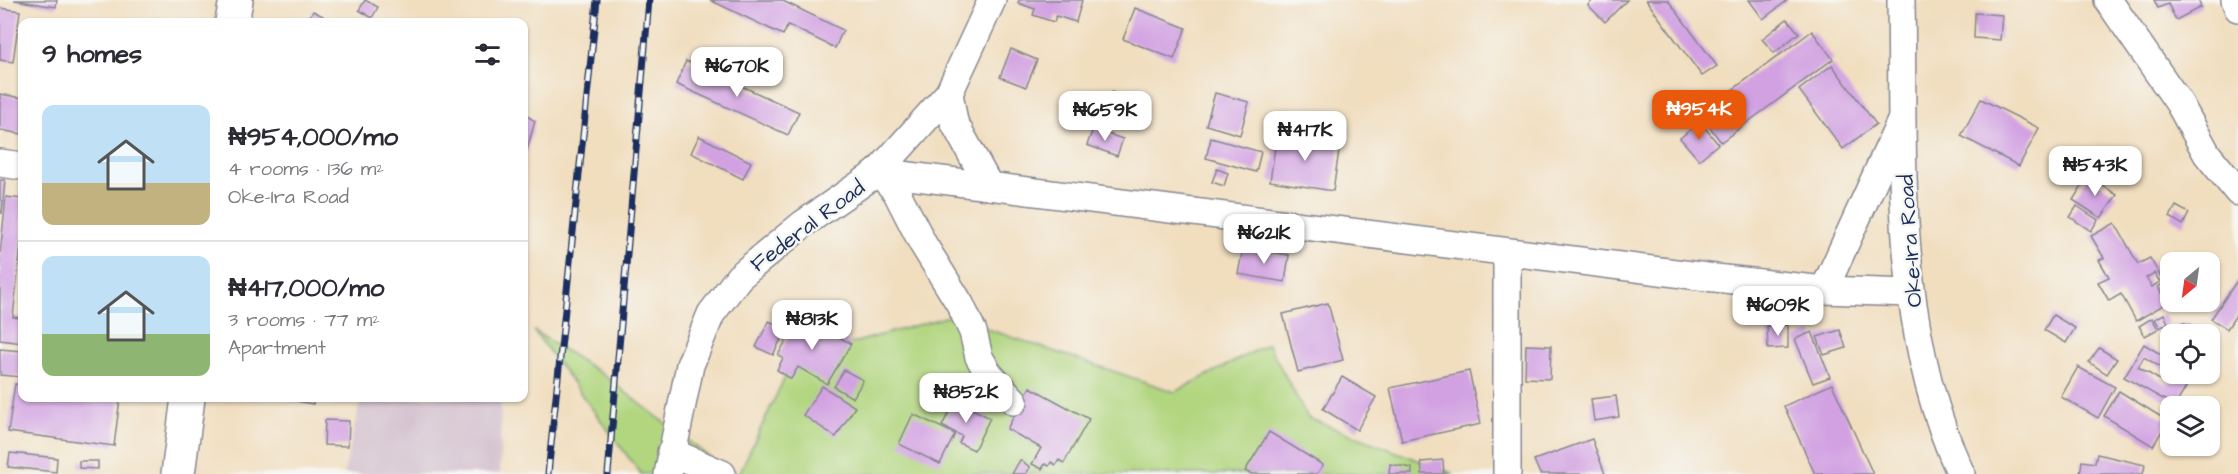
<!DOCTYPE html>
<html lang="en">
<head>
<meta charset="utf-8">
<style>
	:root { --surface:#fff; --page:#f2f2f3; --text:#2b2b33; --muted:#7c7c81; --line:#e1e1e2; --accent:#ea580c }
	body { margin:0; font-family:"Architects Daughter",sans-serif; background:var(--page); color:var(--text); height:100vh; display:flex; flex-direction:column; font-size:22px; white-space:nowrap }
	* { box-sizing:border-box; margin:0 }
	p { font-size:20px; color:var(--muted) }
	.icon { flex:none; width:33px; height:33px; fill:none; stroke:currentColor; stroke-width:2; stroke-linecap:round; stroke-linejoin:round }
	.map { position:relative; flex:1; overflow:hidden }
	.panel { position:absolute; left:18px; top:18px; width:510px; height:384px; display:flex; flex-direction:column; background:var(--surface); border-radius:12px; box-shadow:0 2px 4px #0004 }
	.panel>* { flex:none }
	.needle { width:39px; rotate:209deg }
	.fabs { position:absolute; left:2160px; top:252px; display:grid; gap:12px }
	.fabs a { display:grid; place-items:center; width:60px; height:60px; border-radius:12px; background:var(--surface); box-shadow:0 2px 4px #0004; font-size:30px }
	.price { position:absolute; translate:-50% -51px; padding:0 14px; border-radius:12px; background:#fff; color:#222; font-size:20px; line-height:39px; filter:drop-shadow(0 2px 3px #0008) }
	.price::after { content:''; position:absolute; left:50%; top:36px; width:18px; height:14px; margin-left:-9px; background:inherit; clip-path:polygon(0 0,100% 0,50% 100%) }
	.price.selected { background:var(--accent); color:#fff }
	ul { padding:0; list-style:none }
	li { display:flex; align-items:center; gap:18px; height:150px; padding:0 24px }
	li+li { border-top:2px solid var(--line) }
	li span { display:grid; place-items:center; flex:none; width:168px; height:120px; border-radius:12px; color:#555 }
	li>.icon { margin-inline-start:auto }
	span .icon { width:72px; height:72px; fill:#fffc; stroke-width:1 }
	li b { font-size:26px }
	h2 { display:flex; justify-content:space-between; align-items:center; height:72px; padding:0 24px; font-size:26px }
	.map>svg:first-child { display:block }
	.industrial { fill:#d1bdcc }
	.green { fill:#b2d680; stroke:#66826f; stroke-width:1.5 }
	.building { fill:#d2a1e2; fill-rule:evenodd }
	.lines { fill:none; stroke-linecap:round; stroke-linejoin:round }
	.minor-casing { stroke:#86868e; stroke-width:30 }
	.major-casing { stroke:#86868e; stroke-width:36 }
	.minor { stroke:#fff; stroke-width:27 }
	.major { stroke:#fff; stroke-width:33 }
	.rail-casing { stroke:#1b2f5e; stroke-width:7 }
	.rail { stroke:#f6f6f2; stroke-width:4.5; stroke-dasharray:14; stroke-linecap:butt }
	.labels { text-anchor:middle; stroke-width:5; stroke-linejoin:round; paint-order:stroke }
	.street-label { font-size:22px; fill:#1b2f5e; stroke:#f6f6f2 }
</style>
</head>
<body>
<div class="map">
<svg width="2238" height="474" viewBox="0 0 2238 474">
	<rect width="100%" height="100%" fill="#f6f6f2"/>
	<filter id="ink" filterUnits="userSpaceOnUse"><feTurbulence type="fractalNoise" baseFrequency=".0167" numOctaves="2"/><feDisplacementMap in="SourceGraphic" scale="12" xChannelSelector="R" yChannelSelector="G"/><feConvolveMatrix kernelMatrix="1 2 1 2 8 2 1 2 1" color-interpolation-filters="sRGB"/></filter>
	<filter id="wash" filterUnits="userSpaceOnUse"><feTurbulence type="fractalNoise" baseFrequency=".008" numOctaves="4" result="noise"/><feDisplacementMap in="SourceGraphic" scale="24" xChannelSelector="R" yChannelSelector="G"/><feGaussianBlur stdDeviation="1.35" result="paint"/><feColorMatrix in="noise" values="0 0 0 0 0 0 0 0 0 0 0 0 0 0 0 0 0 1.4 0 .05"/><feComposite in="paint" operator="in"/></filter>
	<g filter="url(#wash)">
		<rect width="100%" height="100%" fill="#f1debf"/>
		<polygon class="industrial" points="361,398 501,398 500,474 344,474"/>
		<g class="green">
			<polygon points="949,316 1175,392 1268,344 1308,418 1454,474 739,474 793,360"/>
			<polygon points="534,331 602,374 731,474 641,474"/>
		</g>
		<g id="blocks">
			<g class="building">
				<polygon points="14,0 57,0 56,7"/>
				<polygon points="365,0 378,7 372,18 359,10"/>
				<polygon points="710,0 781,0 843,30 835,48 788,25 783,35"/>
				<polygon points="1019,0 1082,0 1076,22 1056,16 1054,22 1033,15 1035,9 1018,3"/>
				<polygon points="1593,0 1627,0 1605,22 1588,5"/>
				<polygon points="1646,0 1668,0 1717,66 1702,76"/>
				<polygon points="1749,0 1788,0 1763,19"/>
				<polygon points="2154,0 2198,0 2201,7 2176,20 2168,4 2158,8"/>
				<polygon points="0,8 20,11 13,62 0,60"/>
				<polygon points="1135,8 1186,28 1174,59 1123,39"/>
				<polygon points="313,11 323,16 320,22 307,22"/>
				<polygon points="1975,13 2002,15 2000,40 1974,38"/>
				<polygon points="1787,19 1799,33 1774,53 1762,39"/>
				<polygon points="1812,31 1833,59 1721,142 1700,114"/>
				<polygon points="1011,49 1037,60 1026,87 1000,77"/>
				<polygon points="686,61 799,112 788,135 676,84"/>
				<polygon points="1832,65 1876,124 1843,149 1799,90"/>
				<polygon points="1112,92 1141,105 1132,125 1103,112"/>
				<polygon points="1215,93 1249,102 1240,135 1206,125"/>
				<polygon points="0,94 22,98 22,134 0,130"/>
				<polygon points="1981,99 2039,128 2019,166 1961,136"/>
				<polygon points="524,114 535,121 524,161"/>
				<polygon points="1700,122 1718,144 1699,160 1680,138"/>
				<polygon points="1093,129 1123,139 1117,156 1087,145"/>
				<polygon points="1277,134 1340,144 1333,191 1270,181"/>
				<polygon points="699,136 751,162 743,179 691,153"/>
				<polygon points="1211,138 1261,152 1256,172 1206,158"/>
				<polygon points="1217,169 1228,173 1224,186 1212,182"/>
				<polygon points="2088,176 2117,195 2101,218 2073,200"/>
				<polygon points="0,180 5,180 2,213 0,213"/>
				<polygon points="6,197 22,199 22,237 13,317 22,318 22,343 0,340 0,255"/>
				<polygon points="2077,206 2098,220 2091,231 2070,217"/>
				<polygon points="2176,206 2189,213 2183,225 2170,217"/>
				<path d="M2115,223L2138,264L2150,258L2164,283L2158,287L2167,303L2136,321L2121,294L2109,301L2098,282L2109,277L2099,260L2104,258L2091,236ZM2154,273L2160,282L2152,287L2146,278Z"/>
				<polygon points="1243,248 1289,255 1285,282 1238,274"/>
				<polygon points="2238,279 2238,312 2227,329 2211,319"/>
				<polygon points="1328,303 1343,360 1298,372 1283,314"/>
				<polygon points="2164,314 2168,323 2160,328 2155,319"/>
				<polygon points="801,315 851,344 827,384 798,367 791,379 777,370 783,358 778,355"/>
				<polygon points="2053,315 2075,328 2066,343 2044,330"/>
				<polygon points="2152,318 2158,329 2145,336 2139,326"/>
				<polygon points="769,321 786,329 773,355 756,347"/>
				<polygon points="2184,323 2192,325 2199,334 2171,334 2177,325"/>
				<polygon points="1788,325 1788,348 1768,349 1767,326"/>
				<polygon points="1840,330 1846,348 1824,355 1817,337"/>
				<polygon points="1812,332 1830,377 1813,383 1795,339"/>
				<polygon points="2144,344 2170,360 2170,373 2144,357 2138,367 2168,385 2174,375 2172,374 2194,374 2175,406 2124,377"/>
				<polygon points="1526,345 1551,346 1550,379 1525,378"/>
				<polygon points="2099,348 2117,359 2107,374 2089,362"/>
				<polygon points="0,349 22,351 21,377 0,375"/>
				<polygon points="2078,367 2115,387 2098,418 2061,397"/>
				<polygon points="844,370 863,380 853,398 834,387"/>
				<polygon points="1469,371 1481,424 1402,441 1390,388"/>
				<polygon points="1342,377 1376,397 1357,430 1323,409"/>
				<polygon points="15,384 22,385 22,398 120,398 114,446 8,432"/>
				<polygon points="1832,384 1873,474 1815,474 1784,406"/>
				<polygon points="822,386 855,407 836,437 803,415"/>
				<polygon points="1030,387 1089,419 1064,463 1059,460 1056,465 1051,462 1049,466 1045,464 1042,469 1032,464 1041,448 1007,429"/>
				<polygon points="2119,391 2168,421 2153,446 2104,416"/>
				<polygon points="1616,396 1619,417 1594,421 1591,399"/>
				<polygon points="281,398 314,398 313,404"/>
				<polygon points="955,400 990,418 974,450 959,443 962,436 942,426"/>
				<polygon points="913,414 955,434 940,464 899,444"/>
				<polygon points="325,420 349,421 348,446 324,445"/>
				<polygon points="1269,432 1323,465 1317,474 1251,474 1245,471"/>
				<polygon points="1592,439 1605,474 1540,474 1534,460"/>
				<polygon points="10,453 57,458 56,472 8,467"/>
				<polygon points="2097,454 2145,465 2143,474 2080,474 2082,461 2095,463"/>
				<polygon points="1020,460 1030,467 1026,474 1012,474"/>
				<polygon points="1443,460 1444,474 1422,474 1421,462"/>
				<polygon points="79,461 98,461 98,469 79,468"/>
				<polygon points="1390,464 1412,468 1412,474 1389,474"/>
			</g>
		</g>
	</g>
	<g filter="url(#ink)">
		<use href="#blocks" fill-opacity="0" stroke="#86868e" stroke-width="1.5"/>
		<g class="lines">
			<g class="minor-casing">
				<g id="minor">
					<path d="M1901,0C1904,159 1892,326 1961,474"/>
					<polyline points="2108,0 2179,103 2207,154 2238,192"/>
					<polyline points="2235,0 2238,8"/>
					<polyline points="949,93 954,122 989,186"/>
					<polyline points="0,163 22,166"/>
					<polyline points="878,172 1715,278 1824,290 1909,293"/>
					<polyline points="878,172 896,191 923,244 960,304 973,332 979,357 989,374 1014,401"/>
					<polyline points="1824,290 1900,123"/>
					<polyline points="671,452 722,474"/>
					<polyline points="668,474 690,365 711,314 739,277 803,224 878,172 949,93 992,0"/>
					<polyline points="1507,474 1507,252"/>
				</g>
			</g>
			<g class="major-casing">
				<g id="major">
					<polyline points="232,22 236,0"/>
					<polyline points="178,474 188,398"/>
				</g>
			</g>
			<use href="#minor" class="minor"/>
			<use href="#major" class="major"/>
			<g class="rail-casing">
				<g id="rail">
					<polyline points="548,474 597,0"/>
					<polyline points="608,474 649,0"/>
				</g>
			</g>
			<use href="#rail" class="rail"/>
		</g>
	</g>
	<g class="labels">
		<g class="street-label">
			<text transform="translate(807 225) rotate(-37)" y="8">Federal Road</text>
			<text transform="translate(1909 241) rotate(-94)" y="8">Oke-Ira Road</text>
		</g>
	</g>
</svg>
<div class="fabs">
<a><svg class="needle" viewBox="-14 -14 28 28"><path d="M0-13l5 13h-10z" fill="#e53935"/><path d="M0 13l5-13h-10z" fill="#7c7c81"/></svg></a>
<a><svg class="icon" aria-label="locate" viewBox="0 0 24 24"><circle cx="12" cy="12" r="6"/><path d="M12 2v4M12 18v4M2 12h4M18 12h4"/></svg></a>
<a><svg class="icon" aria-label="layers" viewBox="0 0 24 24"><path d="M12 4l9 5-9 5-9-5zM3 14l9 5 9-5"/></svg></a>
</div>
<b class="price" style="left:737px;top:98px">₦670K</b>
<b class="price selected" style="left:1699px;top:141px">₦954K</b>
<b class="price" style="left:1105px;top:142px">₦659K</b>
<b class="price" style="left:1305px;top:162px">₦417K</b>
<b class="price" style="left:2095px;top:197px">₦543K</b>
<b class="price" style="left:1264px;top:265px">₦621K</b>
<b class="price" style="left:1778px;top:337px">₦609K</b>
<b class="price" style="left:812px;top:351px">₦813K</b>
<b class="price" style="left:966px;top:424px">₦852K</b>
<section class="panel">
<h2>9 homes<svg class="icon" aria-label="filters" viewBox="0 0 24 24"><path d="M4 7h16M4 17h16"/><circle cx="9" cy="7" r="2"/><circle cx="15" cy="17" r="2"/></svg></h2>
<ul>
<li><span style="background:linear-gradient(#bfe0f5 65%,#c2b280 0)"><svg class="icon" aria-label="home" viewBox="0 0 24 24"><path d="M3 11l9-7 9 7M6 9v11h12V9"/></svg></span><div><b>₦954,000/mo</b><p>4 rooms · 136 m²</p><p>Oke-Ira Road</p></div></li>
<li><span style="background:linear-gradient(#bfe0f5 65%,#8fb573 0)"><svg class="icon" aria-label="home" viewBox="0 0 24 24"><path d="M3 11l9-7 9 7M6 9v11h12V9"/></svg></span><div><b>₦417,000/mo</b><p>3 rooms · 77 m²</p><p>Apartment</p></div></li>
</ul>
</section>
</div>
</body>
</html>
